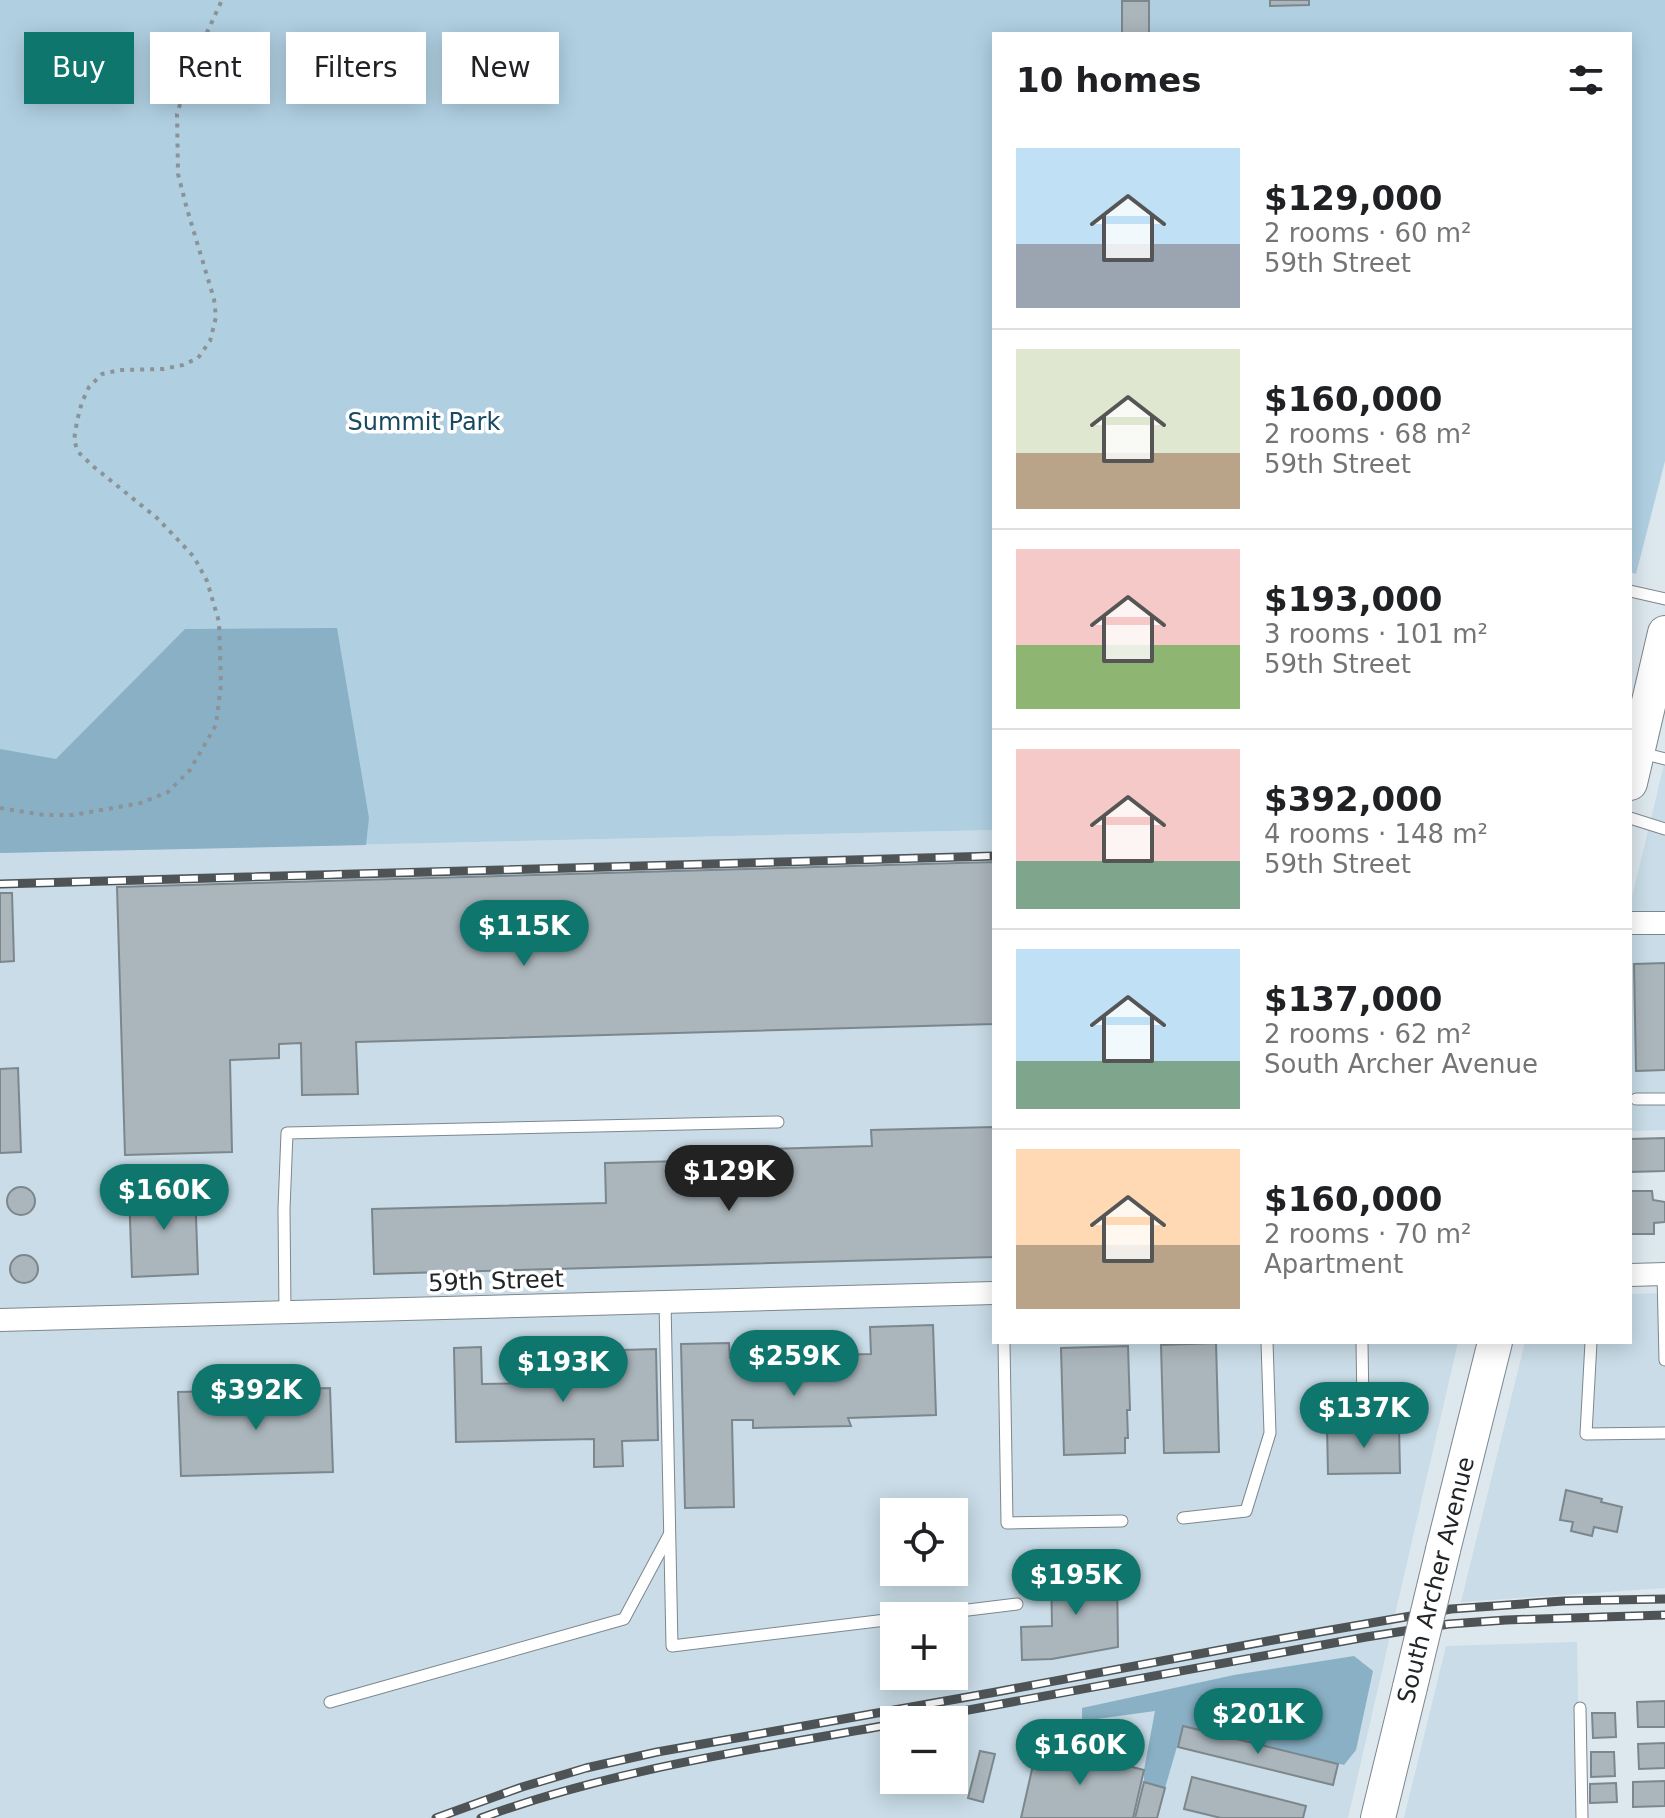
<!DOCTYPE html>
<html lang="en">
<head>
<meta charset="utf-8">
<style>
	:root { --surface:#fff; --page:#f6f6f6; --text:#202124; --muted:#757577; --line:#e0e0e0; --accent:#0f766e }
	body { margin:0; font-family:"DejaVu Sans",sans-serif; background:var(--page); color:var(--text); height:100vh; display:flex; flex-direction:column; font-size:30px; white-space:nowrap }
	* { box-sizing:border-box; margin:0 }
	p { font-size:26px; color:var(--muted) }
	.icon { flex:none; width:44px; height:44px; fill:none; stroke:currentColor; stroke-width:2; stroke-linecap:round; stroke-linejoin:round }
	.map { position:relative; flex:1; overflow:hidden }
	.panel { position:absolute; left:992px; top:32px; width:640px; height:1312px; display:flex; flex-direction:column; background:var(--surface); border-radius:0px; box-shadow:0 4px 20px #0003 }
	.panel>* { flex:none }
	.hud { position:absolute; left:24px; top:32px; width:760px; height:72px; display:flex; gap:16px }
	.tools { position:absolute; left:880px; top:1498px; display:grid; gap:16px }
	.tools a { display:grid; place-items:center; width:88px; height:88px; border-radius:0px; background:var(--surface); box-shadow:0 4px 20px #0003; font-size:40px }
	.price { position:absolute; translate:-50% -68px; padding:0 18px; border-radius:28px; background:var(--accent); color:#fff; font-size:26px; line-height:52px; filter:drop-shadow(0 2px 4px #0008) }
	.price::after { content:''; position:absolute; left:50%; top:48px; width:24px; height:18px; margin-left:-12px; background:inherit; clip-path:polygon(0 0,100% 0,50% 100%) }
	.price.selected { background:#222; color:#fff }
	ul { padding:0; list-style:none }
	li { display:flex; align-items:center; gap:24px; height:200px; padding:0 24px }
	li+li { border-top:2px solid var(--line) }
	li span { display:grid; place-items:center; flex:none; width:224px; height:160px; border-radius:0px; color:#555 }
	li>.icon { margin-inline-start:auto }
	span .icon { width:96px; height:96px; fill:#fffc; stroke-width:1 }
	li b { font-size:34px }
	h2 { display:flex; justify-content:space-between; align-items:center; height:96px; padding:0 24px; font-size:34px }
	.pill { padding:0 28px; border-radius:0px; background:var(--surface); box-shadow:0 4px 20px #0003; font-size:28px; line-height:72px }
	.pill.selected { background:var(--accent); color:#fff }
	.map>svg:first-child { display:block }
	.built { fill:#c9dce7; fill-rule:evenodd }
	.green { fill:#b0d0e2 }
	.forest { fill:#89b0c5 }
	.building { fill:#abb6bc; stroke:#7c878d; stroke-width:2 }
	.lines { fill:none; stroke-linecap:round; stroke-linejoin:round }
	.lane-casing { stroke:#7d878d; stroke-width:13 }
	.street-casing { stroke:#7d878d; stroke-width:24 }
	.primary-casing { stroke:#7d878d; stroke-width:36 }
	.path { stroke:#8b9397; stroke-width:4; stroke-dasharray:4 6; stroke-linecap:butt }
	.lane { stroke:#fff; stroke-width:11 }
	.street { stroke:#fff; stroke-width:22 }
	.primary { stroke:#fff; stroke-width:34 }
	.rail-casing { stroke:#4e5356; stroke-width:9 }
	.rail { stroke:#fff; stroke-width:6; stroke-dasharray:18; stroke-linecap:butt }
	.primary-bridge-casing { stroke:#7d878d; stroke-width:36; stroke-linecap:butt }
	.primary-bridge { stroke:#fff; stroke-width:34 }
	.labels { text-anchor:middle; stroke-width:7; stroke-linejoin:round; paint-order:stroke }
	.park-label { font-size:24px; fill:#174961; stroke:#fff }
	.street-label { font-size:24px; fill:#212527; stroke:#fff }
</style>
</head>
<body>
<div class="map">
<svg width="1665" height="1818" viewBox="0 0 1665 1818">
	<rect width="100%" height="100%" fill="#dce7ee"/>
	<g class="built">
		<polygon points="1665,761 1665,1130 1630,1131 1630,905"/>
		<path d="M994,830V1342H1458L1348,1818H0V853ZM894,1512H954V1572H894ZM894,1616H954V1676H894ZM894,1720H954V1780H894Z"/>
		<polygon points="1665,1293 1665,1588 1461,1602 1525,1342 1630,1342 1630,1294"/>
		<polygon points="1577,1642 1580,1818 1404,1818 1446,1646"/>
	</g>
	<polygon class="green" points="0,0 1665,0 1665,461 1636,574 1630,572 1630,34 994,34 994,830 0,853"/>
	<g class="forest">
		<polygon points="337,628 369,818 366,845 0,853 0,749 56,759 185,629"/>
		<polygon points="1354,1656 1373,1671 1356,1750 1344,1765 1183,1726 1165,1788 1144,1782 1144,1770 1155,1711 1082,1721 1082,1708 1234,1675"/>
	</g>
	<g class="building">
		<polygon points="1270,0 1309,0 1309,5 1270,6"/>
		<rect x="1122" y="1" width="27" height="33"/>
		<polygon points="994,862 994,1024 356,1042 358,1094 302,1095 301,1043 279,1044 279,1058 230,1060 232,1152 125,1155 117,887"/>
		<polygon points="0,893 12,893 14,961 0,962"/>
		<polygon points="1665,963 1665,1070 1636,1071 1634,964"/>
		<polygon points="18,1068 21,1152 0,1153 0,1069"/>
		<polygon points="994,1127 994,1257 374,1274 372,1209 606,1203 605,1163 767,1159 767,1149 872,1146 871,1130"/>
		<polygon points="1665,1138 1665,1171 1630,1172 1630,1139"/>
		<circle cx="21" cy="1201" r="14"/>
		<polygon points="195,1188 198,1274 132,1277 129,1191"/>
		<polygon points="1630,1191 1652,1191 1653,1200 1665,1202 1665,1222 1654,1223 1654,1234 1630,1234"/>
		<circle cx="24" cy="1269" r="14"/>
		<polygon points="933,1325 936,1415 848,1418 851,1426 753,1428 753,1420 732,1420 734,1507 685,1508 681,1344 729,1343 730,1358 871,1354 870,1327"/>
		<polygon points="1216,1343 1219,1452 1164,1453 1161,1345"/>
		<polygon points="1128,1346 1130,1410 1127,1410 1128,1438 1125,1438 1125,1453 1064,1455 1061,1348"/>
		<polygon points="481,1347 482,1384 589,1382 588,1351 656,1349 658,1440 622,1441 623,1466 594,1467 594,1439 456,1442 454,1348"/>
		<polygon points="330,1388 333,1472 181,1476 178,1392"/>
		<polygon points="1399,1425 1400,1473 1328,1474 1327,1427"/>
		<polygon points="1566,1490 1602,1499 1601,1502 1622,1507 1617,1532 1594,1527 1592,1536 1571,1531 1573,1522 1560,1520"/>
		<polygon points="1117,1570 1118,1647 1052,1659 1022,1660 1021,1627 1052,1626 1051,1571"/>
		<polygon points="1665,1701 1665,1727 1638,1727 1637,1702"/>
		<polygon points="1592,1713 1615,1713 1616,1737 1593,1738"/>
		<polygon points="1183,1726 1338,1764 1333,1785 1178,1747"/>
		<polygon points="1038,1743 1144,1770 1133,1818 1021,1818"/>
		<polygon points="1665,1743 1665,1768 1639,1769 1638,1744"/>
		<polygon points="980,1751 995,1754 983,1802 968,1798"/>
		<polygon points="1591,1752 1614,1752 1615,1776 1591,1777"/>
		<polygon points="1192,1777 1306,1806 1303,1818 1221,1818 1184,1809"/>
		<polygon points="1665,1781 1665,1806 1633,1807 1633,1782"/>
		<polygon points="1144,1782 1165,1788 1157,1818 1135,1818"/>
		<polygon points="1616,1783 1617,1802 1590,1803 1590,1784"/>
	</g>
	<g class="lines">
		<g class="lane-casing">
			<g id="lane">
				<polyline points="1630,591 1665,599"/>
				<polyline points="1642,753 1665,759"/>
				<polyline points="1630,818 1665,829"/>
				<polyline points="1636,1099 1665,1099"/>
				<polyline points="1663,1274 1665,1360"/>
				<polyline points="665,1302 672,1646 894,1619"/>
				<polyline points="285,1312 284,1209 287,1133 778,1122"/>
				<polyline points="1004,1342 1007,1523 1122,1521"/>
				<polyline points="1362,1342 1363,1407"/>
				<polyline points="1591,1342 1586,1434 1665,1433"/>
				<polyline points="1183,1518 1246,1511 1270,1433 1267,1342"/>
				<polyline points="919,1616 1017,1604"/>
				<polyline points="330,1702 624,1619 669,1535"/>
				<polyline points="1580,1708 1582,1818"/>
			</g>
		</g>
		<g class="street-casing">
			<g id="street">
				<polyline points="1630,923 1665,923"/>
				<polyline points="1630,1275 1665,1274"/>
				<polyline points="0,1320 994,1293"/>
			</g>
		</g>
		<g class="primary-casing">
			<g id="primary">
				<polyline points="1630,783 1665,633"/>
				<polyline points="1443,1550 1495,1342"/>
				<polyline points="1378,1818 1410,1687"/>
			</g>
		</g>
		<polyline class="path" points="0,808 44,815 73,815 141,803 168,792 190,770 216,725 221,684 219,622 207,581 194,557 179,541 157,518 94,467 78,452 74,440 77,421 82,402 89,387 102,374 120,370 163,369 183,365 198,358 210,341 216,317 214,299 187,209 178,174 177,114 192,65 222,0"/>
		<use href="#lane" class="lane"/>
		<use href="#street" class="street"/>
		<use href="#primary" class="primary"/>
		<g class="rail-casing">
			<g id="rail">
				<polyline points="0,884 994,856"/>
				<polyline points="914,1720 1366,1637 1449,1624 1506,1620 1665,1615"/>
				<polyline points="436,1818 522,1787 586,1768 657,1752 996,1692 1268,1641 1451,1609 1563,1601 1665,1599"/>
				<path d="M481,1818C614,1769 755,1749 894,1724"/>
			</g>
		</g>
		<use href="#rail" class="rail"/>
		<g class="primary-bridge-casing">
			<polyline id="primary-bridge" points="1410,1687 1443,1550"/>
		</g>
		<use href="#primary-bridge" class="primary-bridge"/>
	</g>
	<g class="labels">
		<g class="park-label">
			<text x="424" y="430">Summit Park</text>
		</g>
		<g class="street-label">
			<text transform="translate(496 1281) rotate(-2)" y="8">59th Street</text>
			<text transform="translate(1436 1580) rotate(-76)" y="8">South Archer Avenue</text>
		</g>
	</g>
</svg>
<div class="tools">
<a><svg class="icon" aria-label="locate" viewBox="0 0 24 24"><circle cx="12" cy="12" r="6"/><path d="M12 2v4M12 18v4M2 12h4M18 12h4"/></svg></a>
<a>+</a>
<a>−</a>
</div>
<b class="price" style="left:524px;top:968px">$115K</b>
<b class="price selected" style="left:729px;top:1213px">$129K</b>
<b class="price" style="left:164px;top:1232px">$160K</b>
<b class="price" style="left:794px;top:1398px">$259K</b>
<b class="price" style="left:563px;top:1404px">$193K</b>
<b class="price" style="left:256px;top:1432px">$392K</b>
<b class="price" style="left:1364px;top:1450px">$137K</b>
<b class="price" style="left:1076px;top:1617px">$195K</b>
<b class="price" style="left:1258px;top:1756px">$201K</b>
<b class="price" style="left:1080px;top:1787px">$160K</b>
<div class="hud">
<a class="pill selected">Buy</a>
<a class="pill">Rent</a>
<a class="pill">Filters</a>
<a class="pill">New</a>
</div>
<section class="panel">
<h2>10 homes<svg class="icon" aria-label="filters" viewBox="0 0 24 24"><path d="M4 7h16M4 17h16"/><circle cx="9" cy="7" r="2"/><circle cx="15" cy="17" r="2"/></svg></h2>
<ul>
<li><span style="background:linear-gradient(#bfe0f5 60%,#9aa5b1 0)"><svg class="icon" aria-label="home" viewBox="0 0 24 24"><path d="M3 11l9-7 9 7M6 9v11h12V9"/></svg></span><div><b>$129,000</b><p>2 rooms · 60 m²</p><p>59th Street</p></div></li>
<li><span style="background:linear-gradient(#dfe7d0 65%,#b9a48a 0)"><svg class="icon" aria-label="home" viewBox="0 0 24 24"><path d="M3 11l9-7 9 7M6 9v11h12V9"/></svg></span><div><b>$160,000</b><p>2 rooms · 68 m²</p><p>59th Street</p></div></li>
<li><span style="background:linear-gradient(#f6c9c9 60%,#8fb573 0)"><svg class="icon" aria-label="home" viewBox="0 0 24 24"><path d="M3 11l9-7 9 7M6 9v11h12V9"/></svg></span><div><b>$193,000</b><p>3 rooms · 101 m²</p><p>59th Street</p></div></li>
<li><span style="background:linear-gradient(#f6c9c9 70%,#7fa58c 0)"><svg class="icon" aria-label="home" viewBox="0 0 24 24"><path d="M3 11l9-7 9 7M6 9v11h12V9"/></svg></span><div><b>$392,000</b><p>4 rooms · 148 m²</p><p>59th Street</p></div></li>
<li><span style="background:linear-gradient(#bfe0f5 70%,#7fa58c 0)"><svg class="icon" aria-label="home" viewBox="0 0 24 24"><path d="M3 11l9-7 9 7M6 9v11h12V9"/></svg></span><div><b>$137,000</b><p>2 rooms · 62 m²</p><p>South Archer Avenue</p></div></li>
<li><span style="background:linear-gradient(#ffd9b3 60%,#b9a48a 0)"><svg class="icon" aria-label="home" viewBox="0 0 24 24"><path d="M3 11l9-7 9 7M6 9v11h12V9"/></svg></span><div><b>$160,000</b><p>2 rooms · 70 m²</p><p>Apartment</p></div></li>
</ul>
</section>
</div>
</body>
</html>
